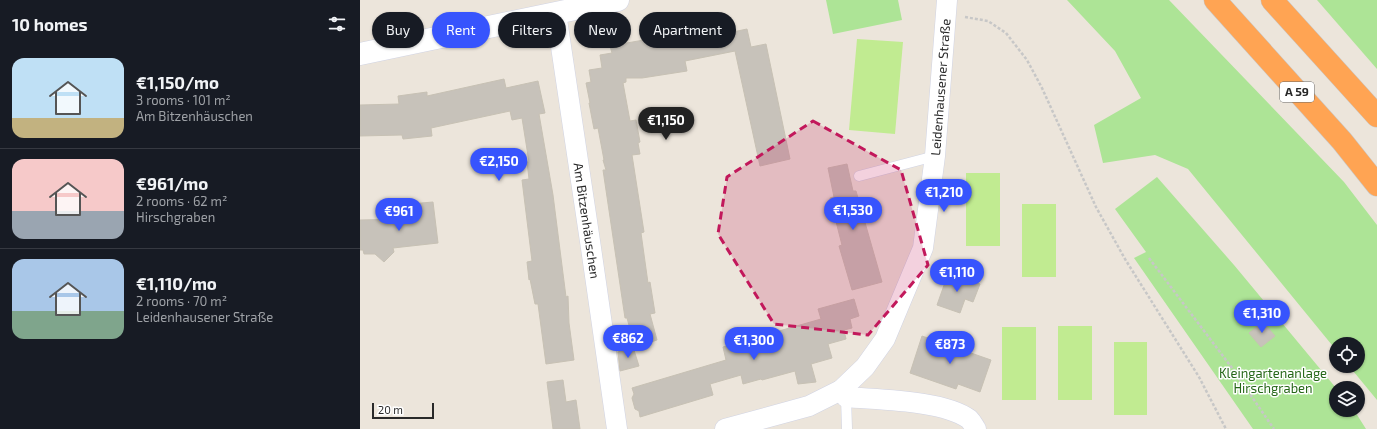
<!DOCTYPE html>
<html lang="en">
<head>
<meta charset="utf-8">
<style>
	:root { --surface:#171b24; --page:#242831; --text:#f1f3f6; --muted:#9ea1a6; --line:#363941; --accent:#3754fd }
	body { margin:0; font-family:"Exo 2",sans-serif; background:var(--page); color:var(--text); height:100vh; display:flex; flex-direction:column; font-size:15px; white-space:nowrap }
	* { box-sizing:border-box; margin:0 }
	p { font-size:13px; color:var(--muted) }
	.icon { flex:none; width:22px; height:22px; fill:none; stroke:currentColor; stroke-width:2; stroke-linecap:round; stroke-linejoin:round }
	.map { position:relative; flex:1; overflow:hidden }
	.details { display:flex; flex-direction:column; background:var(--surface); width:360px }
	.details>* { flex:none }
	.guide { position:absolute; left:12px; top:12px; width:380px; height:36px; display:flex; gap:8px }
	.fabs { position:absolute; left:969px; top:337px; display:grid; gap:8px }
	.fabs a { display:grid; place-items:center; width:36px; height:36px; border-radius:50%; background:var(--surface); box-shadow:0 1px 3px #0004; font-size:20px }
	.scale { position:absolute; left:12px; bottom:10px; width:62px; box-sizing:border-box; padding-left:4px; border:2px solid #292929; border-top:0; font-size:11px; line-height:14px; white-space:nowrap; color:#292929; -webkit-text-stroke:3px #fff; paint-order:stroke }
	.price { position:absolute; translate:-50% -34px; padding:0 9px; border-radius:14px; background:var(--accent); color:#fff; font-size:13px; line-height:26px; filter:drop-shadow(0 1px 2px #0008) }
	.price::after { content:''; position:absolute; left:50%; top:24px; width:12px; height:9px; margin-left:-6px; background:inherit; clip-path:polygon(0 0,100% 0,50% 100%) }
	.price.active { background:#222; color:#fff }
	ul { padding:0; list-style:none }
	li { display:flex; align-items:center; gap:12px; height:100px; padding:0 12px }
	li+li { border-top:1px solid var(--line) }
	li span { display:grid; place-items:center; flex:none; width:112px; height:80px; border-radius:12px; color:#555 }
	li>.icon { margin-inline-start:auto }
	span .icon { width:48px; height:48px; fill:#fffc; stroke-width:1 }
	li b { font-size:17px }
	h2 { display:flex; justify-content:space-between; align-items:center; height:48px; padding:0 12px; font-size:17px }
	.chip { padding:0 14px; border-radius:18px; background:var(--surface); box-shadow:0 1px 3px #0004; font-size:14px; line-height:36px }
	.chip.active { background:var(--accent); color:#fff }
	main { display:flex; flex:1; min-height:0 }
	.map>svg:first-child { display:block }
	.green { fill:#ade496 }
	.pitch { fill:#c1eb91 }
	.building { fill:#c7c2ba; stroke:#c7c1b4 }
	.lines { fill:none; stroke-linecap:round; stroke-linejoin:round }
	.service-casing { stroke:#d0d3e3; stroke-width:11 }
	.minor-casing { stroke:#d0d3e3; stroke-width:21 }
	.tertiary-casing { stroke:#d0d3e3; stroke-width:23 }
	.motorway-casing { stroke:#c7c7c7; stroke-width:23 }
	.path { stroke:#c7c7c7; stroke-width:2.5; stroke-dasharray:3 2; stroke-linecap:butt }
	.service { stroke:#fff; stroke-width:10 }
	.minor { stroke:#fff; stroke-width:20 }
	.tertiary { stroke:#fff; stroke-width:22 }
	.motorway { stroke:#ffa453; stroke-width:22 }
	.marked { fill:#c2185b; fill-opacity:0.2; stroke:#c2185b; stroke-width:3; stroke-dasharray:8 5; stroke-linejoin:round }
	.labels { text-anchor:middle; stroke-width:3; stroke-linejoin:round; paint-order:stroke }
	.shield { fill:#fff; stroke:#696969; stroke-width:1 }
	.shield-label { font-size:12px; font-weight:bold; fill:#292929 }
	.street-label { font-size:13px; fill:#292929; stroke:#fff }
	.park-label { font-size:13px; fill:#266718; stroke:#fff }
</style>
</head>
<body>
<main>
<section class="details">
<h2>10 homes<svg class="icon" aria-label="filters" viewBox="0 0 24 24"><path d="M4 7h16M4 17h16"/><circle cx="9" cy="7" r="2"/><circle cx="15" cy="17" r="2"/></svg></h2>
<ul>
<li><span style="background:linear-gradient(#bfe0f5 75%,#c2b280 0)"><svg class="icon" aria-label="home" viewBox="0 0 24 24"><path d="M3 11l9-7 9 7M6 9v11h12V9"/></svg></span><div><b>€1,150/mo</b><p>3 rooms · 101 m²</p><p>Am Bitzenhäuschen</p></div></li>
<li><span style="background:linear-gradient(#f6c9c9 65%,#9aa5b1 0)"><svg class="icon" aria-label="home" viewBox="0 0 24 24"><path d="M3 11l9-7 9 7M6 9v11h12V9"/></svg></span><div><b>€961/mo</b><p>2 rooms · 62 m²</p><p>Hirschgraben</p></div></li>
<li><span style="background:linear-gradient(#a9c7e8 65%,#7fa58c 0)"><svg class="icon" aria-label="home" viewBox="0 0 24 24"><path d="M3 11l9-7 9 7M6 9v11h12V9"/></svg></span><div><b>€1,110/mo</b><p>2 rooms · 70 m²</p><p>Leidenhausener Straße</p></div></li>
</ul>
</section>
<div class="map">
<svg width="1017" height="429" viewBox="0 0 1017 429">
	<rect width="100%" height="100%" fill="#ece5db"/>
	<g class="green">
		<polygon points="466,0 538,0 542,20 473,34"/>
		<polygon points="707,0 809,0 984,182 1017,225 1017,400 989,366 998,366 998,344 976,344 976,350 828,169 795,155 743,163 734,125 781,98 755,51"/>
		<polygon points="957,0 1017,0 1017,69"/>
		<polygon points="797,177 874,265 976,388 976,410 994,410 1006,429 893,429 774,258 786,252 755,209"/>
	</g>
	<g class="pitch">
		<polygon points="497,39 543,42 535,134 489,130"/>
		<rect x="606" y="173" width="34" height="73"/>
		<rect x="662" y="204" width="34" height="73"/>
		<rect x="698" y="326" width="34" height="74"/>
		<rect x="642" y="327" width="34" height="73"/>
		<rect x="754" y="342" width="33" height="73"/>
	</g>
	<g class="building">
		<polygon points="387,29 391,47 406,44 430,159 400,166 375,51 325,61 327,71 282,78 266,78 266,82 263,83 270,121 276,120 280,142 278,143 280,154 272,155 284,232 281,233 288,283 290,282 295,313 290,314 297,340 275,347 267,318 265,318 243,170 246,170 243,160 244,160 238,128 234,129 229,103 230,103 226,83 231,82 229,70 242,68 240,55 252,53 250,46 295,38 295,37 303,35 303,34 323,30 326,42"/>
		<polygon points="144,79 146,88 178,81 185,113 179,114 193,195 206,297 208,296 209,323 214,360 186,364 178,304 175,304 170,279 169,280 167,262 172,261 162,180 169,179 167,162 169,162 162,118 152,120 150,111 71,128 72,136 43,139 42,135 0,136 0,105 39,104 38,96 67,92 67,96"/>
		<polygon points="487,164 493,191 496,191 522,282 492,290 479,246 482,245 470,198 474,197 468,168"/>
		<polygon points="73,202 78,243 33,248 34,252 24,262 15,254 4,254 3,250 0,250 0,220 51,219 50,204"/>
		<polygon points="588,274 620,284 613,302 605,299 600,313 577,305"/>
		<polygon points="494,299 499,316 490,319 492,328 484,330 486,339 468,344 472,358 451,364 456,382 438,384 435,371 402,380 401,379 383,384 381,375 350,384 353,395 280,417 279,411 275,409 272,398 274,394 272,388 366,360 363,347 461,319 458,309"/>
		<polygon points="903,322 915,336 901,347 889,333"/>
		<polygon points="562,336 631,360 620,392 598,384 596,389 550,373"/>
		<polygon points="273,347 279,366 260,371 258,352"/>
		<polygon points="203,380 206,402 216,400 220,429 193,429 187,382"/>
	</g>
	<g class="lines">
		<g class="service-casing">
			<g id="service">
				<polyline points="499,176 575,156"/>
				<polyline points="486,397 487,429"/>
			</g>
		</g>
		<g class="minor-casing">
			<g id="minor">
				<path id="s1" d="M196,13L231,248L257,429"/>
				<path d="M481,390L486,397C519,400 583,400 609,419C612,422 614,426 616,429"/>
				<path id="s2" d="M365,429L449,406L481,390L505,367L525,339L563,248L575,156L587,0"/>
			</g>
		</g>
		<g class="tertiary-casing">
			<polyline id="tertiary" points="0,54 258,0"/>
		</g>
		<g class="motorway-casing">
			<g id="motorway">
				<polyline points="855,0 982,141 1017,185"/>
				<polyline points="912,0 1017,116"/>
			</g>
		</g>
		<g class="path">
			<polyline points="605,17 628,21 646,33 667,60 682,88 736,207 765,259 839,377 866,429"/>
			<polyline points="789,258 872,368 914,429"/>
		</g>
		<use href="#service" class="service"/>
		<use href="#minor" class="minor"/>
		<use href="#tertiary" class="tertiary"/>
		<use href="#motorway" class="motorway"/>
	</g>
	<path class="marked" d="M453,121L541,170L568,265L508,335L414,324L358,234L367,177Z"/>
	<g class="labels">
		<rect class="shield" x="920" y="82" width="34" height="20" rx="3"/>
		<g class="shield-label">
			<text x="937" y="96">A 59</text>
		</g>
		<g class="street-label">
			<text dy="5" stroke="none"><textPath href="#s2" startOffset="451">Leidenhausener Straße</textPath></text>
			<text dy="5" stroke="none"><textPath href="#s1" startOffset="210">Am Bitzenhäuschen</textPath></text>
		</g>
		<g class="park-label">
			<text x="913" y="378">Kleingartenanlage<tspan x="913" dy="15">Hirschgraben</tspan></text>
		</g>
	</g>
</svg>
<div class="fabs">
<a><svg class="icon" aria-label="locate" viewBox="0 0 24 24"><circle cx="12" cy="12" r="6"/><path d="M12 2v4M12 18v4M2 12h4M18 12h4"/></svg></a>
<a><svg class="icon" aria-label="layers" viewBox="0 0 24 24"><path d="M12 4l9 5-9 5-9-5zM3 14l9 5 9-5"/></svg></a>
</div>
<div class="scale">20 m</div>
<b class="price active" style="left:306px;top:141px">€1,150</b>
<b class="price" style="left:139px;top:182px">€2,150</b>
<b class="price" style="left:584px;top:213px">€1,210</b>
<b class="price" style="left:493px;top:231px">€1,530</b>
<b class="price" style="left:39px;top:232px">€961</b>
<b class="price" style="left:597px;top:293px">€1,110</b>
<b class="price" style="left:902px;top:334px">€1,310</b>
<b class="price" style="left:268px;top:359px">€862</b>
<b class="price" style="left:394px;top:361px">€1,300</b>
<b class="price" style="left:590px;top:365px">€873</b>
<div class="guide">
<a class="chip">Buy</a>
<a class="chip active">Rent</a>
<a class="chip">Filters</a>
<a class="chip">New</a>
<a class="chip">Apartment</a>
</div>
</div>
</main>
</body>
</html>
